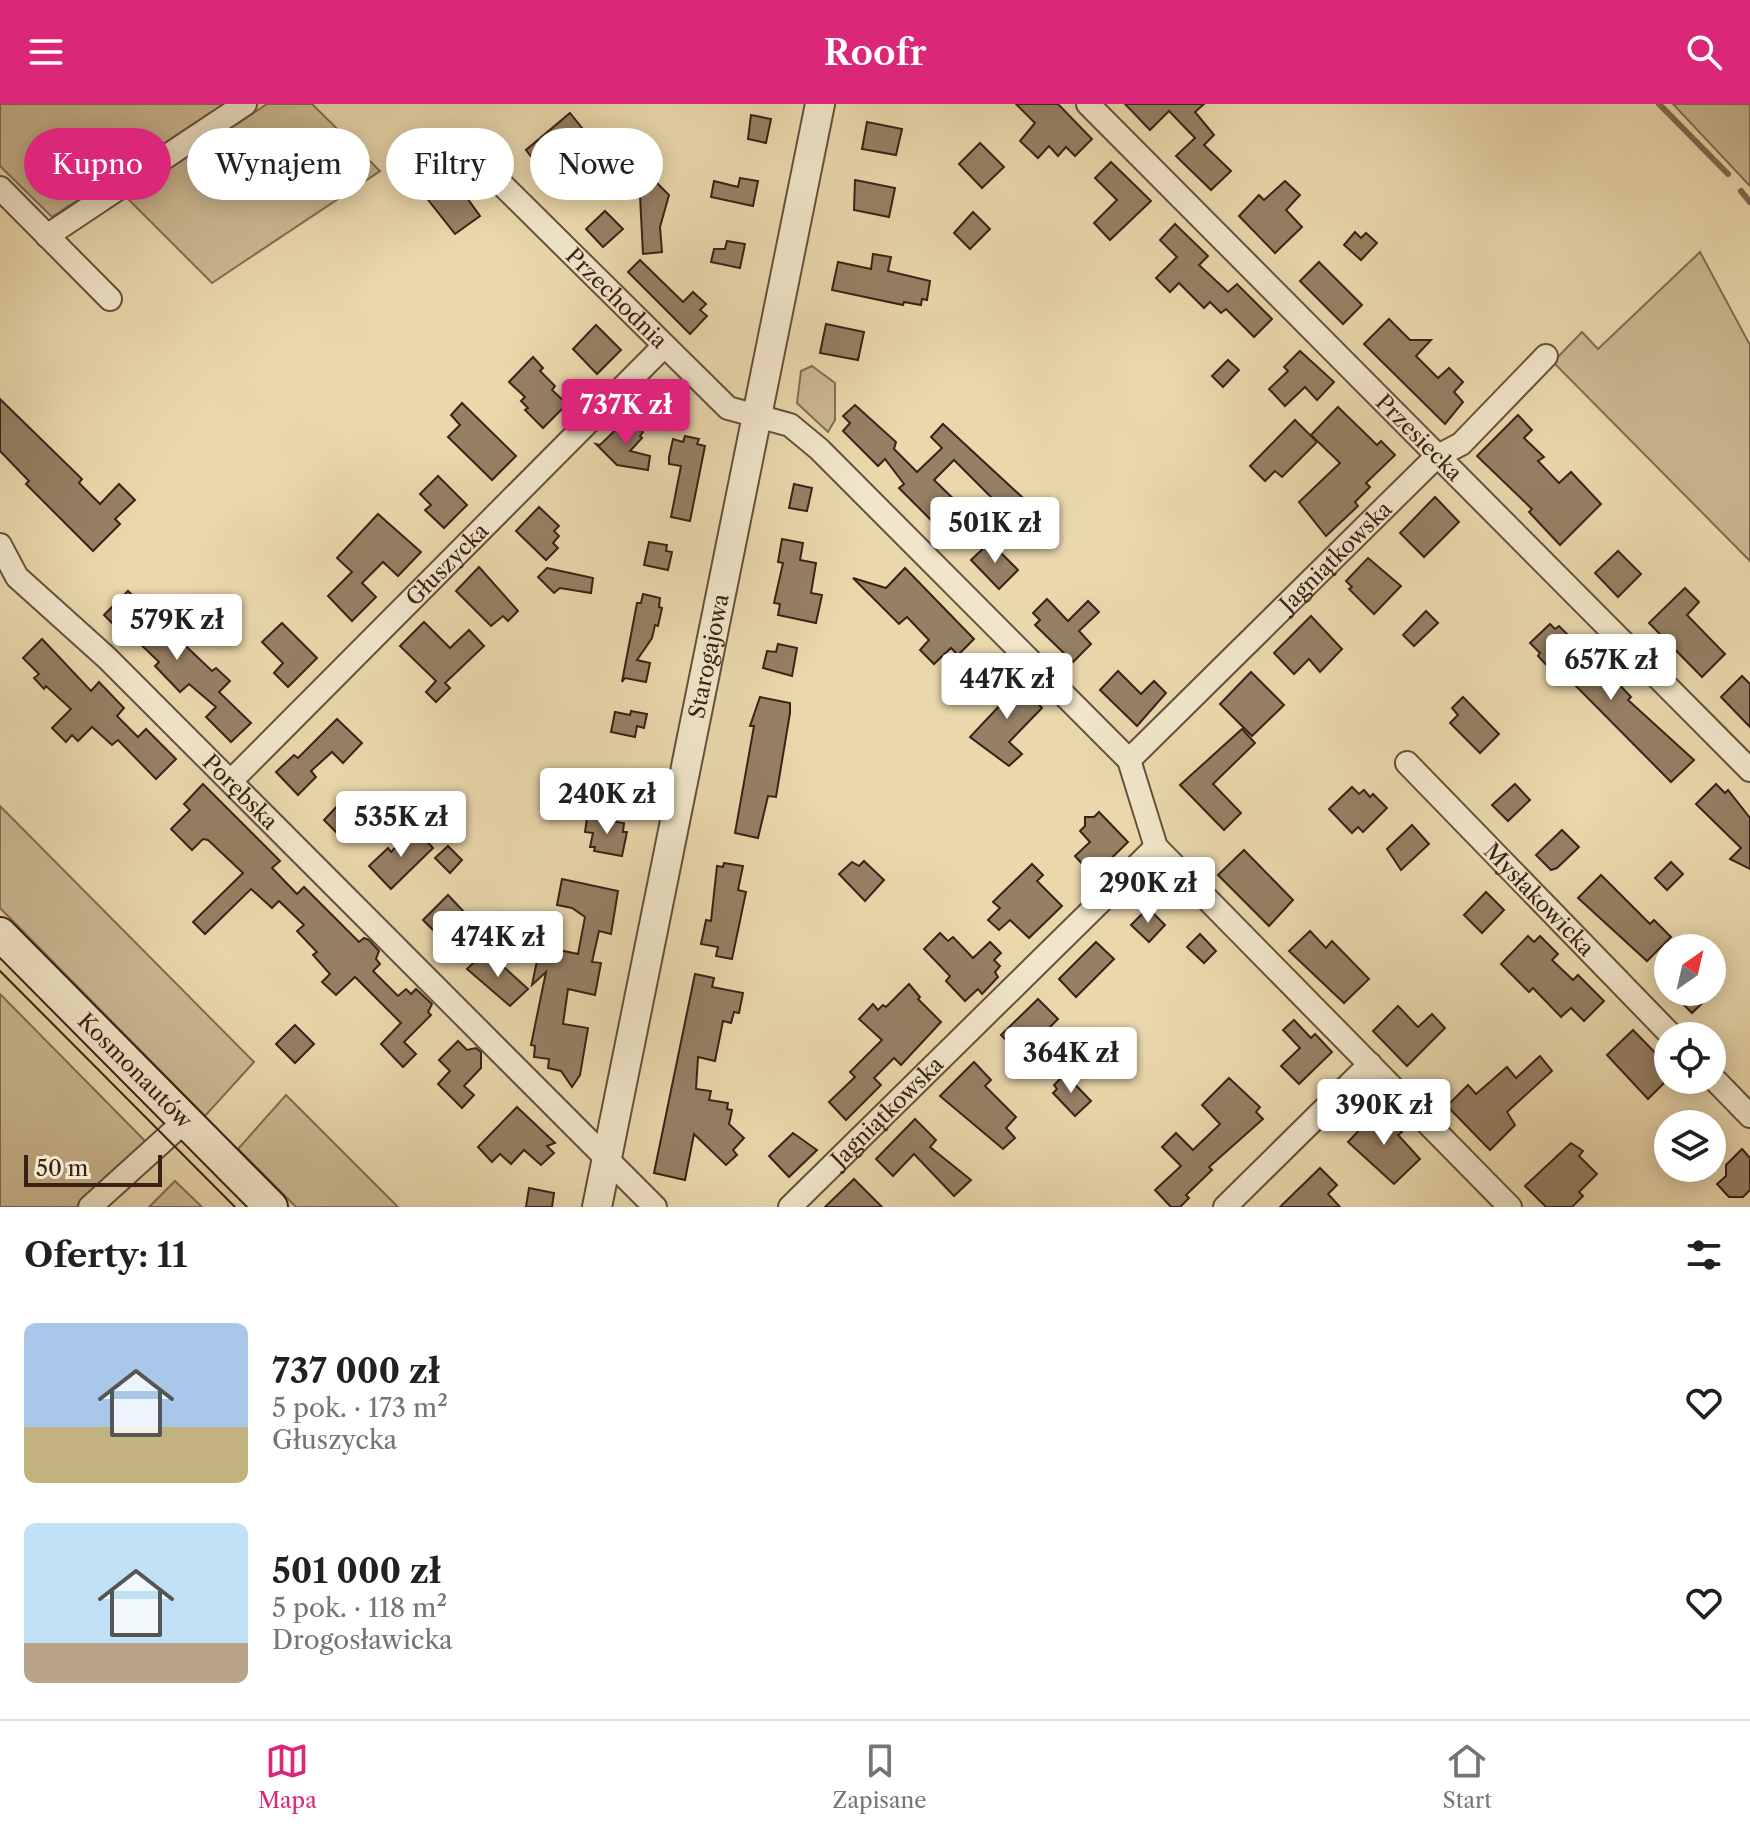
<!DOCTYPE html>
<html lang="pl">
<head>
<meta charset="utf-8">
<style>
	:root { --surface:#fff; --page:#f2f2f2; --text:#202124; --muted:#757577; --line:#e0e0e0; --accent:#db2777 }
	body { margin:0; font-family:"Libre Caslon Text",serif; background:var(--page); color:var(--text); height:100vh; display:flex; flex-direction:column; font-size:30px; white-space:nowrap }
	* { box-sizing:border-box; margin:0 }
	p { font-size:26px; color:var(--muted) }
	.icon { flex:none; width:44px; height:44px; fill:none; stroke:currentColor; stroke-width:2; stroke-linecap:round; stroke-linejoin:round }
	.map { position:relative; height:1103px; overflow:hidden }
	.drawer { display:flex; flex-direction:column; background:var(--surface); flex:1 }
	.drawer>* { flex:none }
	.guide { position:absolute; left:24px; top:24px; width:800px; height:72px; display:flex; gap:16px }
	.needle { width:52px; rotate:34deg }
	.buttons { position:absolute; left:1654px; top:830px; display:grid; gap:16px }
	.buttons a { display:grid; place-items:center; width:72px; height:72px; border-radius:50%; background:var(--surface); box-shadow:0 4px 20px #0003; font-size:40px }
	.scale { position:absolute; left:24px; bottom:20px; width:138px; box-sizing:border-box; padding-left:8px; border:4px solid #3a2116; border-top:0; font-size:22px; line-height:28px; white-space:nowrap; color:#3a2116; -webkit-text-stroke:6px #f1e6ca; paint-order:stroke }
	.price { position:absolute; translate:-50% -68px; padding:0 18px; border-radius:8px; background:#fff; color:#222; font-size:26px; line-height:52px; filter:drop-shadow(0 2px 4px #0008) }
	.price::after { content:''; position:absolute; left:50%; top:48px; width:24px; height:18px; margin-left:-12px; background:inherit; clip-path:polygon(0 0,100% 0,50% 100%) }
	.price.active { background:var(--accent); color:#fff }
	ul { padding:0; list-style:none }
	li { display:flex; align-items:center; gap:24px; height:200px; padding:0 24px }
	li span { display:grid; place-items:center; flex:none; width:224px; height:160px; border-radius:12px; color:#555 }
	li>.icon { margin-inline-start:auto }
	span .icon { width:96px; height:96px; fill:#fffc; stroke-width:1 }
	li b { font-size:34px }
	h2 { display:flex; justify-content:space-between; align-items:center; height:96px; padding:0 24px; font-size:34px }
	.tag { padding:0 28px; border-radius:36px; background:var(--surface); box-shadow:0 4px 20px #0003; font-size:28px; line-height:72px }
	.tag.active { background:var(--accent); color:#fff }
	header { display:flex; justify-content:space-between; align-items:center; height:104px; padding:0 24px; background:var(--accent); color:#fff; font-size:36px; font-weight:600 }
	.menu { display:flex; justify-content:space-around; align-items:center; height:112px; border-top:2px solid var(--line); background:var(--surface); font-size:22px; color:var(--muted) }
	.menu a { display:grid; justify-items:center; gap:4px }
	.menu .active { color:var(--accent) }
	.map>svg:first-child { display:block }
	.green { fill:#ccb993; stroke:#836d54; stroke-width:2 }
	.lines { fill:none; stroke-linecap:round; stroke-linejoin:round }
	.stream { stroke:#806a52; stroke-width:6 }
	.building { fill:#968065; stroke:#3a2116; stroke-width:2 }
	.minor-casing { stroke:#664f3c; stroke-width:26 }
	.tertiary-casing { stroke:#664f3c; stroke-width:32 }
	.secondary-casing { stroke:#3a2116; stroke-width:36 }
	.minor { stroke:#f1e6ca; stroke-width:22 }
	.tertiary { stroke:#f1e6ca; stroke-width:28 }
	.secondary { stroke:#f1e6ca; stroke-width:32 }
	.tram { stroke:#3a2116; stroke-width:2 }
	.labels { text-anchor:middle; stroke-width:8; stroke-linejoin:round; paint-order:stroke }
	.street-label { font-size:22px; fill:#3a2116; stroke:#f1e6ca }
</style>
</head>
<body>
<header><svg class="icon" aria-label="menu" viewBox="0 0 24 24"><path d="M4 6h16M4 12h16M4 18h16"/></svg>Roofr<svg class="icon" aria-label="search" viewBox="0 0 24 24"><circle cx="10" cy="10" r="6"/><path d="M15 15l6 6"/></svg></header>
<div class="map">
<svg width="1750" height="1103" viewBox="0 0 1750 1103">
	<rect width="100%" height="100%" fill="#ead8ad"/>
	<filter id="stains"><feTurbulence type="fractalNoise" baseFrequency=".0025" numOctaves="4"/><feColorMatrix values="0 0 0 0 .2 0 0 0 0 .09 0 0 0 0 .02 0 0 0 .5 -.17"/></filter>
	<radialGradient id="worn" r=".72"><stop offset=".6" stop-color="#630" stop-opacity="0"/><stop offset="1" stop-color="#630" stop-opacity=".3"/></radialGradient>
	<g class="green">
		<polygon points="0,0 224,0 52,113 0,62"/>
		<polygon points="267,0 312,0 380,67 212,179 126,93"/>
		<polygon points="1673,0 1750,0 1750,82"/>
		<polygon points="1700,148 1750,241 1750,457 1553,258 1582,228 1598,245"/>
		<polygon points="812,262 835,279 835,316 828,328 797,299 801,267"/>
		<polygon points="0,702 254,958 205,1012 0,804"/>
		<polygon points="0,890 150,1042 80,1103 0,1103"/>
		<polygon points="286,991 398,1103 296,1103 238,1045"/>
		<polygon points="175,1077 202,1103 149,1103"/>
	</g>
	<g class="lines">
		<g class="stream">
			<polyline points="1659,0 1728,70"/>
			<polyline points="1741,87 1750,98"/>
		</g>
	</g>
	<g class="building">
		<polygon points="1016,0 1058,0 1092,35 1075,52 1066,43 1058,52 1049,42 1038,54 1020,37 1035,19"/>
		<polygon points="1125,0 1204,0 1195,8 1214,31 1204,41 1231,67 1211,86 1176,52 1195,34 1169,7 1150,26"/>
		<polygon points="570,9 586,29 556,52 572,73 556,85 526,46"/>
		<polygon points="751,11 771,15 766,39 748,35"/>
		<polygon points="867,18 902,25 896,51 862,45"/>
		<polygon points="980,39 1004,63 982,84 959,60"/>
		<polygon points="1111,58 1151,97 1110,136 1094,119 1117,96 1095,74"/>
		<polygon points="431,65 447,87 457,80 480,112 455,130 414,78"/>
		<polygon points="650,72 669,91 660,123 662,148 643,150 640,92 635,87"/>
		<polygon points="740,74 758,77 753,102 711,93 714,77 738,83"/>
		<polygon points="855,76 895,84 889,113 854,106"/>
		<polygon points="1285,77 1300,91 1286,106 1302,123 1275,149 1239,112 1259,91 1264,96"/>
		<polygon points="605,107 623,125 603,143 586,125"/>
		<polygon points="973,108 990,125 970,145 954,129"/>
		<polygon points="1175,120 1208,152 1199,161 1228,188 1237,180 1272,215 1254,233 1226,205 1221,209 1210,198 1204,204 1179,179 1170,188 1156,174 1177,153 1160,136"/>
		<polygon points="1355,128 1361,134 1366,129 1377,139 1361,156 1344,141"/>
		<polygon points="727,137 745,140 740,164 711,158 714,145 725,145"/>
		<polygon points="873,150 891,153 888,167 930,177 927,196 922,195 921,201 904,198 903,201 832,186 838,158 871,165"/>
		<polygon points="640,156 683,198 693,188 706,200 700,206 707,212 690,230 628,168"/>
		<polygon points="1319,158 1362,201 1343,220 1300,177"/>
		<polygon points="1389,215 1410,236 1431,236 1416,252 1438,274 1449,264 1463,278 1454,288 1463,298 1445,320 1364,240"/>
		<polygon points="826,220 864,228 858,256 820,249"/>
		<polygon points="596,221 621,246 597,270 573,245"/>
		<polygon points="1300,247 1334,278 1317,296 1305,283 1285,302 1269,285 1288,267 1284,263"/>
		<polygon points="533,253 543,264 540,267 555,282 552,286 567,300 543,324 525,306 528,304 521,297 525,293 509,278"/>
		<polygon points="1228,256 1239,266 1223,283 1212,272"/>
		<polygon points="0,295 82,375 79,379 100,400 119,380 135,396 115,415 120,420 93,447 26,380 29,377 0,347"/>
		<polygon points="462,299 516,352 492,376 448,333 460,321 451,311"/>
		<polygon points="855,301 896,338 894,345 917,368 942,344 931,333 943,320 1022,393 1006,408 954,356 934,376 964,405 947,422 940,415 935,420 899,384 904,380 885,355 878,362 843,327 850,319 843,312"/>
		<polygon points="1338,303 1377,341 1381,337 1395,351 1366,379 1370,383 1355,398 1358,402 1326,432 1299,398 1340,359 1311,331"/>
		<polygon points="1518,311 1532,326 1524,334 1544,353 1538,357 1559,379 1571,368 1601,400 1560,441 1529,408 1532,405 1477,352"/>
		<polygon points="628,314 643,328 640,332 642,334 630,347 650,352 648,366 617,361 596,340 600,341"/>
		<polygon points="1295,316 1317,338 1282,373 1275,367 1265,377 1250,362"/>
		<polygon points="685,332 699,335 697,340 705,342 690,417 671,413 681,362 669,360 669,353 673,335 683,338"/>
		<polygon points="438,372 467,401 444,424 425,406 431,401 420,390"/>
		<polygon points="794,380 812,384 807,407 789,404"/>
		<polygon points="1435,393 1459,418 1424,453 1400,429"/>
		<polygon points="539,403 559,422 554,427 559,432 553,439 558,444 546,456 516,427"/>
		<polygon points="378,410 421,448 398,472 383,458 362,479 376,493 352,517 328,492 352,468 337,454"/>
		<polygon points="782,435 803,439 800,456 816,459 811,489 822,491 816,519 778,511 780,500 774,499 783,459 778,458"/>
		<polygon points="649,438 667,441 666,447 672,448 668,466 644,461"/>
		<polygon points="990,438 1018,466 999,485 971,456"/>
		<polygon points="1618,447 1641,470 1618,493 1595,469"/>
		<polygon points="1368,454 1401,482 1374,510 1349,485 1352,483 1346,477"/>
		<polygon points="479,463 518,507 508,517 503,512 491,522 456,487"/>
		<polygon points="547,464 593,474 591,489 560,484 554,489 538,473"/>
		<polygon points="905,464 974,535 958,551 951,544 934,560 920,546 929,536 907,513 899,520 853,474 886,484"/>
		<polygon points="1685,484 1699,498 1687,511 1725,550 1702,573 1649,519"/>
		<polygon points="128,487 212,567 216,564 230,577 219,588 251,619 231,638 206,613 216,603 189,580 180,588 155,562 159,558 133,533 129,536 104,511"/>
		<polygon points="643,490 660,494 659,503 662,504 658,522 655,521 652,534 637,556 650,559 646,578 625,574 622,578 637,499 641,499"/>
		<polygon points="1047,495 1068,517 1088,497 1099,508 1079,527 1091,540 1073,558 1035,521 1040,516 1033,509"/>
		<polygon points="1426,507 1438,519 1414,542 1403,531"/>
		<polygon points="1311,512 1342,545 1320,568 1309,555 1294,570 1274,549"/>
		<polygon points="424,518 450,544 469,526 484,542 445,579 450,584 436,598 426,588 436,577 400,542"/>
		<polygon points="282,519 317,554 288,583 274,569 283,559 262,538"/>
		<polygon points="1550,520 1555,525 1559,522 1583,546 1579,550 1601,572 1613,581 1617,578 1631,593 1628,596 1694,656 1671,678 1567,573 1555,564 1552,567 1538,552 1540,549 1530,539"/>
		<polygon points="42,535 91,587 99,578 124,604 117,612 138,633 146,625 176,655 156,675 118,636 112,641 92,623 78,637 72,631 66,638 52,624 71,605 46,582 44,585 34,574 39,570 23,554"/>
		<polygon points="778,540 797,544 792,572 763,564 767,547 776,548"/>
		<polygon points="1118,567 1141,590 1154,577 1166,589 1137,622 1100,586"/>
		<polygon points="1251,568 1284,601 1252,632 1220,600"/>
		<polygon points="1011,571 1042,604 1009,638 1022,650 1009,662 970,633 1003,598 994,588"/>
		<polygon points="1742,572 1750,580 1750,623 1721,593"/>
		<polygon points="760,593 790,599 790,609 776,693 768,692 758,734 735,729 754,622 750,622"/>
		<polygon points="1463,593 1499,630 1480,649 1450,619 1458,611 1452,604"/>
		<polygon points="631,607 647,610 644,624 637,622 635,633 611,628 615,608 630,611"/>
		<polygon points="337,615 362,639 343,659 332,648 311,667 316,673 298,691 276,668 294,651 298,654"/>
		<polygon points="1242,625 1255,639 1213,680 1241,709 1224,726 1180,681"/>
		<polygon points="623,670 649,675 644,698 618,694"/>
		<polygon points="203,680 280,757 272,764 297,790 304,783 359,838 364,834 369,836 379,847 376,855 380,860 373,867 398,892 406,885 411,890 416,885 432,900 428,908 431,911 404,938 416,950 403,963 381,940 401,919 355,873 336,891 322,878 330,870 313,851 317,848 297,827 304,821 279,797 272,804 251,785 205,830 193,818 243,769 208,736 203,735 192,746 171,725 190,706 184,700"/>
		<polygon points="1515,680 1530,696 1508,717 1492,701"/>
		<polygon points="1716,680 1725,689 1728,686 1750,714 1750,765 1730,755 1741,744 1696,700"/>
		<polygon points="1352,683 1359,690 1364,686 1370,693 1373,690 1387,704 1363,728 1358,723 1352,729 1329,705"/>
		<polygon points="367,694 386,713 367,731 359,723 345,737 324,716 342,697 346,702 352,696 358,702"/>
		<polygon points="1099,708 1128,738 1093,772 1075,752 1090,738 1080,727 1085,722 1085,713 1094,713"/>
		<polygon points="587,714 624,719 623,728 627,728 622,752 594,747 595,743 590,743 593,729 585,728"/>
		<polygon points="1412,721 1429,740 1401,766 1387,745"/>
		<polygon points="414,724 433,744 391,785 369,762 388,744 391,748"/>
		<polygon points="1562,726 1579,743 1557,764 1551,766 1536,751"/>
		<polygon points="448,742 462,756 450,769 435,754"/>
		<polygon points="1244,746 1293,796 1269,822 1218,771"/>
		<polygon points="864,757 884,776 865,797 839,770 852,758 859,762"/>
		<polygon points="1671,758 1683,770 1667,786 1655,774"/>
		<polygon points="724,759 743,762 738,786 746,788 732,855 716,852 718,843 701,840 706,816 711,817 717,762 723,763"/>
		<polygon points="1032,760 1043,771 1037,777 1062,802 1029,834 1010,816 999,826 988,816 1000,804 993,798"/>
		<polygon points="1601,771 1650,820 1654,816 1671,833 1647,857 1578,794"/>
		<polygon points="562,775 618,787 611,830 599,827 592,858 601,859 595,891 568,885 563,920 588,924 580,971 572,983 561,967 548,964 549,955 534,953 535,942 531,941 546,868 532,881 540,842 578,850 585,813 572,804 557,801"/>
		<polygon points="1486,788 1504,806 1482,829 1464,811"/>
		<polygon points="448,791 465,809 459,815 463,819 445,838 423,816"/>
		<polygon points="1148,804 1165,821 1149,838 1131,821"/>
		<polygon points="1310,827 1326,844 1332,837 1369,875 1344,899 1289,847"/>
		<polygon points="940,829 948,837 953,833 973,854 990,838 1001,849 994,856 1000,862 995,868 998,873 982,890 978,885 965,897 946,877 950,872 924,845"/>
		<polygon points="1200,830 1216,847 1204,859 1187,843"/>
		<polygon points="1528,832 1534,838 1540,832 1558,850 1552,856 1573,876 1578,871 1604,897 1584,917 1571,904 1561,913 1533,884 1529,888 1501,860"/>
		<polygon points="1096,838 1114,855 1076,893 1059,875"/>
		<polygon points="486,847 528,885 510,902 467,865"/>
		<polygon points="695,870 714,874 712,883 743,889 739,909 734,908 731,919 723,917 715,957 698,953 696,985 711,987 709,996 728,999 727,1005 732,1006 729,1020 744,1034 733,1046 737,1051 726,1061 694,1030 685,1076 654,1069"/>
		<polygon points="909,880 920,893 918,895 941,918 901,961 894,954 874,974 881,981 846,1016 829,998 855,973 850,968 882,936 859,915 873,900 878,906 883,901 886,903"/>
		<polygon points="1671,888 1714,888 1692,909"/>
		<polygon points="1038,895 1058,915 1038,935 1062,958 1050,969 1029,949 1024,954 1001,931"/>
		<polygon points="1398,902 1418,923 1432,910 1445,924 1407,962 1373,927"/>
		<polygon points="1294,916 1311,934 1315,930 1332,948 1299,980 1281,962 1300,944 1283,926"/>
		<polygon points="295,921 314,940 295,959 276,940"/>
		<polygon points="1633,926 1668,962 1668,975 1648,995 1607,951"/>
		<polygon points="458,937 467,946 476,944 481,948 481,964 464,982 474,991 462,1004 438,980 450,967 439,956"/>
		<polygon points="1540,952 1552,967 1507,1008 1515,1021 1490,1046 1447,1002 1468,981 1476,990 1507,963 1516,974"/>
		<polygon points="974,958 991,976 985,982 1016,1013 1006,1024 1015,1034 1003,1045 940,992"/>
		<polygon points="1065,970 1091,997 1075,1012 1053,989 1057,985 1054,981"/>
		<polygon points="1229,974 1260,1003 1256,1008 1263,1015 1209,1063 1212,1066 1186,1091 1189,1094 1180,1103 1171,1103 1155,1086 1181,1062 1162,1043 1176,1029 1193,1046 1220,1020 1202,1001"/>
		<polygon points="517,1003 555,1039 547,1042 554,1049 541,1061 524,1046 511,1060 500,1050 492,1058 478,1043"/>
		<polygon points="1380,1004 1402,1028 1398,1031 1420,1055 1394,1080 1348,1038"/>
		<polygon points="915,1015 936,1036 930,1043 971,1076 954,1092 914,1050 893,1072 876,1055"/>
		<polygon points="793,1029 817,1046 789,1073 769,1052"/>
		<polygon points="1571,1039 1583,1047 1579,1052 1597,1070 1579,1088 1583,1092 1572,1103 1546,1103 1525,1082"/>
		<polygon points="1742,1045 1750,1054 1750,1086 1743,1093 1729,1093 1717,1080 1726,1072 1726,1061"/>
		<polygon points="1320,1064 1337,1081 1328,1090 1340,1103 1280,1103"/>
		<polygon points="854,1075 882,1103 825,1103"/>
		<polygon points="529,1084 554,1089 552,1103 526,1103"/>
	</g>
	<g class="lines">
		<g class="minor-casing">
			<g id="minor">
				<path id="s1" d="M1088,0L1750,666"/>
				<path id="s2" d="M473,52L728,304L790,321L819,345L1129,656L1156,743L1510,1103"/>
				<polyline points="0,84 110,195"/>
				<polyline points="47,132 245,0"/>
				<path id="s3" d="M0,441L17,473L107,554L655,1103"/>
				<path id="s4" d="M1129,656L1436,353L1461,340L1546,252"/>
				<path id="s5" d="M1407,659L1672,932"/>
				<path id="s6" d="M231,677L664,242"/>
				<polyline points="1712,973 1750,1012"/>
				<polyline points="90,1103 185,1017"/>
				<path id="s7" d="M790,1103L1156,743"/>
				<polyline points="1225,1103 1370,960"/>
			</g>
		</g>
		<g class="tertiary-casing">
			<g id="tertiary">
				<path id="s8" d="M597,1103L820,0"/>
			</g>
		</g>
		<g class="secondary-casing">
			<g id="secondary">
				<path id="s9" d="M0,830L271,1103"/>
			</g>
		</g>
		<use href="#minor" class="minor"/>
		<use href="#tertiary" class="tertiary"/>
		<use href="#secondary" class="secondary"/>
		<polyline class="tram" points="0,867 235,1103"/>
	</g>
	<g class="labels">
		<g class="street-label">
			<text dy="8" stroke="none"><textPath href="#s2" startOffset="202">Przechodnia</textPath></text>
			<text dy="8" stroke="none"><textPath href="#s1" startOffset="470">Przesiecka</textPath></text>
			<text dy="8" stroke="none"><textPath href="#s4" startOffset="290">Jagniątkowska</textPath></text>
			<text dy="8" stroke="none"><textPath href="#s6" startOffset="306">Głuszycka</textPath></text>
			<text dy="8" stroke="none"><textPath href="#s8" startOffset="562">Starogajowa</textPath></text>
			<text dy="8" stroke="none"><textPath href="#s3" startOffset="346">Porębska</textPath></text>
			<text dy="8" stroke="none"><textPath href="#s5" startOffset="190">Mysłakowicka</textPath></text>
			<text dy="8" stroke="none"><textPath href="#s9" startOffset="192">Kosmonautów</textPath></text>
			<text dy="8" stroke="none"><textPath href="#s7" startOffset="136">Jagniątkowska</textPath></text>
		</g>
	</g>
	<rect width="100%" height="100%" filter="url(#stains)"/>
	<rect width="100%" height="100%" fill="url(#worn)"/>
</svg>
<div class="buttons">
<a><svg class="needle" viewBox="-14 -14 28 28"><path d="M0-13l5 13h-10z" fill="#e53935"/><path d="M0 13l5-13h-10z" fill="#757577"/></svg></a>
<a><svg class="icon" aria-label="locate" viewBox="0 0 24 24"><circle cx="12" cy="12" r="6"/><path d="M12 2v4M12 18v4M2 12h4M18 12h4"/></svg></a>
<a><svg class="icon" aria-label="layers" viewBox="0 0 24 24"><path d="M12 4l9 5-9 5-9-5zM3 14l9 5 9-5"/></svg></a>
</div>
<div class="scale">50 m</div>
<b class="price active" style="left:626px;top:343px">737K zł</b>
<b class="price" style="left:995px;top:461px">501K zł</b>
<b class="price" style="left:177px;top:558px">579K zł</b>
<b class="price" style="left:1611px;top:598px">657K zł</b>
<b class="price" style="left:1007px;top:617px">447K zł</b>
<b class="price" style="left:607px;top:732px">240K zł</b>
<b class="price" style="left:401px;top:755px">535K zł</b>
<b class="price" style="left:1148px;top:821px">290K zł</b>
<b class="price" style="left:498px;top:875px">474K zł</b>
<b class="price" style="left:1071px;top:991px">364K zł</b>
<b class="price" style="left:1384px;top:1043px">390K zł</b>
<div class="guide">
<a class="tag active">Kupno</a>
<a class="tag">Wynajem</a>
<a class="tag">Filtry</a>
<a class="tag">Nowe</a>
</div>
</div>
<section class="drawer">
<h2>Oferty: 11<svg class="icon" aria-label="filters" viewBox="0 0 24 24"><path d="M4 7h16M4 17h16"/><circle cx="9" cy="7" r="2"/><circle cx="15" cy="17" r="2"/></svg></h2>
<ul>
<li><span style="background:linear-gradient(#a9c7e8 65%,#c2b280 0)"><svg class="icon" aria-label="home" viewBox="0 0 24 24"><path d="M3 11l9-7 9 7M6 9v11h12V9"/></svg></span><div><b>737 000 zł</b><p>5 pok. · 173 m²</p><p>Głuszycka</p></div><svg class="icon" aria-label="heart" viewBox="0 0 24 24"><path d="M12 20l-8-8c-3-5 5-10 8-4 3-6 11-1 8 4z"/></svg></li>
<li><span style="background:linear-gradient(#bfe0f5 75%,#b9a48a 0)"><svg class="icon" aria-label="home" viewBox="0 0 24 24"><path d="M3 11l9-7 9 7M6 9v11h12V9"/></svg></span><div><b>501 000 zł</b><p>5 pok. · 118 m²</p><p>Drogosławicka</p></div><svg class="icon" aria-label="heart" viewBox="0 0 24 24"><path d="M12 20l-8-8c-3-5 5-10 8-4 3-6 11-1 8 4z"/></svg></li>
</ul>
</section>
<nav class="menu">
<a class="active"><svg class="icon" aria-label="map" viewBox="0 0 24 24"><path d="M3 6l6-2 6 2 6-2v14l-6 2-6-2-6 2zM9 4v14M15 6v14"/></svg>Mapa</a>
<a><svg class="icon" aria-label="saved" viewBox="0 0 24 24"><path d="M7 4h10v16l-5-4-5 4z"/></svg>Zapisane</a>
<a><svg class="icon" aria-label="home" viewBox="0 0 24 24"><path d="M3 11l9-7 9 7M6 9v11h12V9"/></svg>Start</a>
</nav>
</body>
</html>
